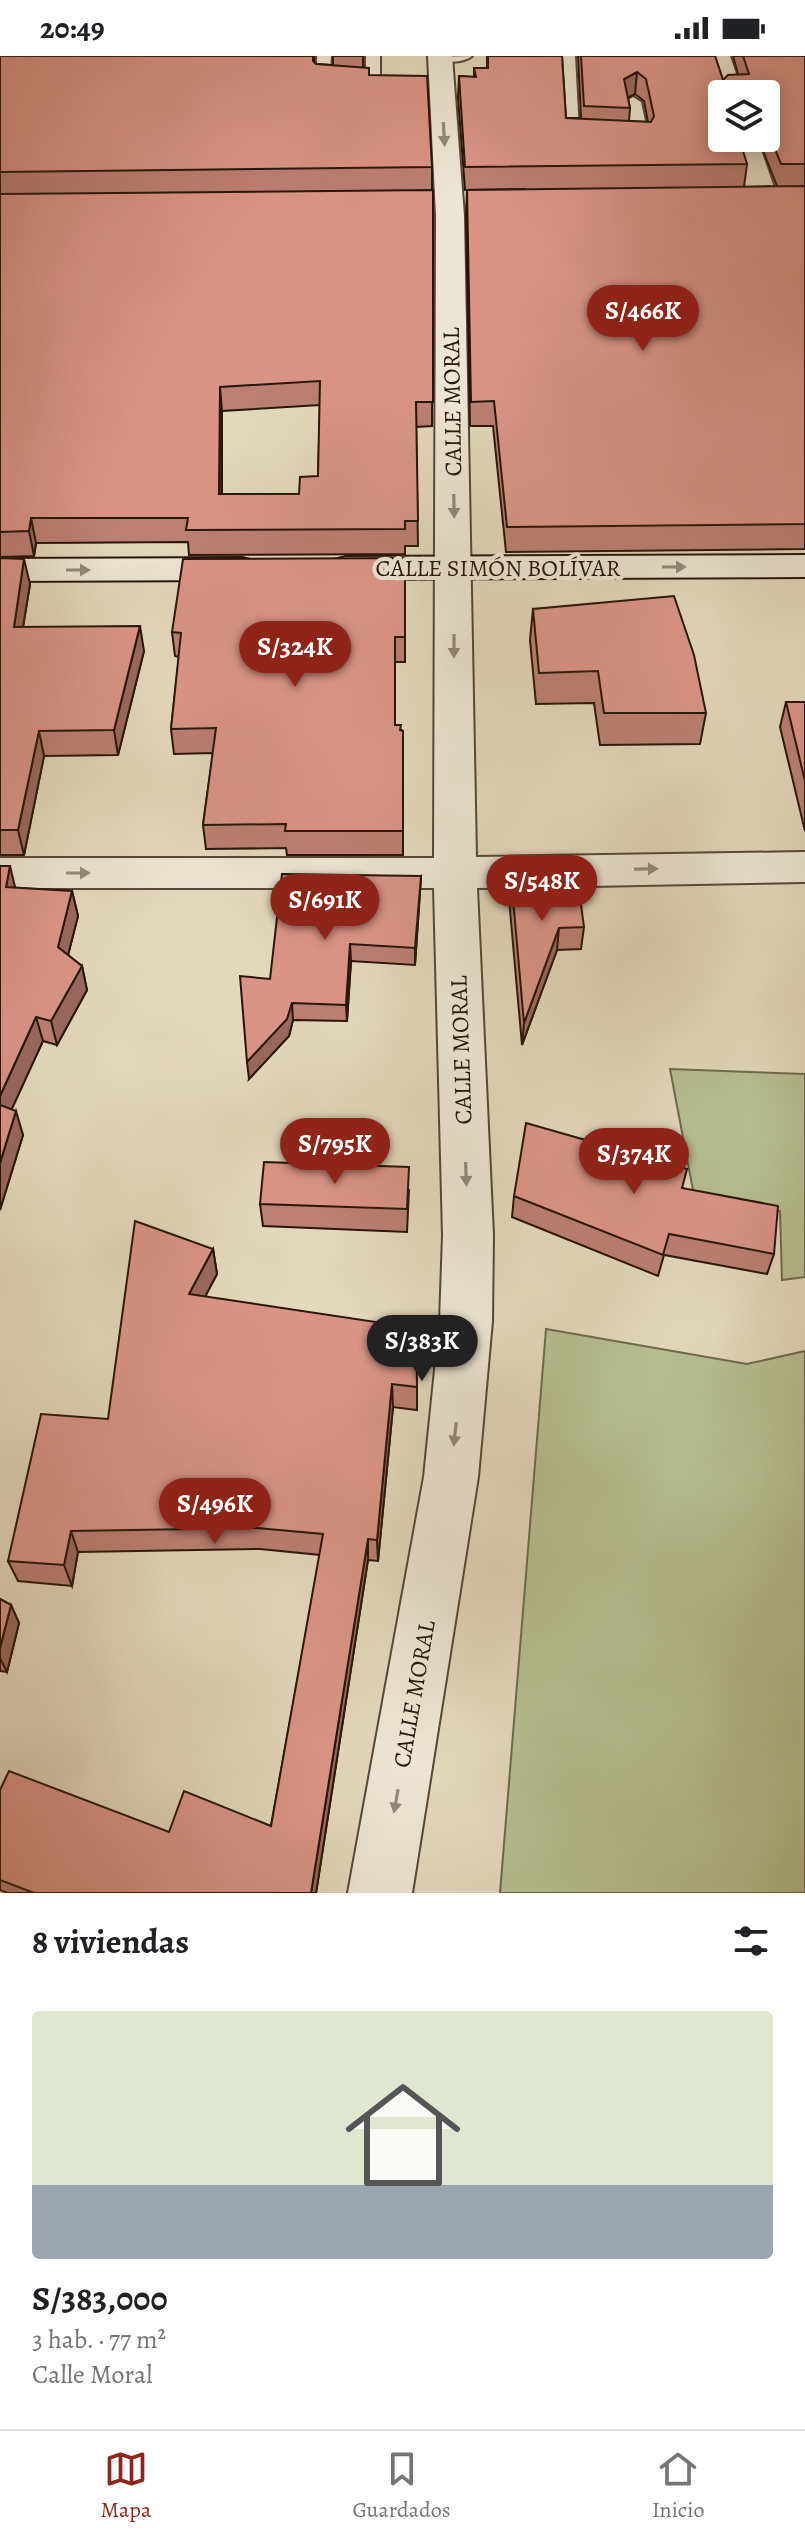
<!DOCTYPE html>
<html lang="es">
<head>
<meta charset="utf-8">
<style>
	:root { --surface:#fff; --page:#f6f6f6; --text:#202124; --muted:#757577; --line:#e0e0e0; --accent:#8f2418 }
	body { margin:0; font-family:Alegreya,serif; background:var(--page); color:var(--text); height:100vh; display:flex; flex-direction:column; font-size:30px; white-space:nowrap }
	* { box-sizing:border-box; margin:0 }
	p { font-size:26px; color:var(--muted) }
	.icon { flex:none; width:44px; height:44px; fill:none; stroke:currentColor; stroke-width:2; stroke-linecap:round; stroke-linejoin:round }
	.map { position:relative; height:1837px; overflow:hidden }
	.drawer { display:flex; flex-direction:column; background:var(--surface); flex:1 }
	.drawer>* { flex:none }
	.buttons { position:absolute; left:708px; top:24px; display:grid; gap:16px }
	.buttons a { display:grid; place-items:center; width:72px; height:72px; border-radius:8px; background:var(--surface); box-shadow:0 4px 20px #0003; font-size:40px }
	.price { position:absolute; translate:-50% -68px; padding:0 18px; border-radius:28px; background:var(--accent); color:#fff; font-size:26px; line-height:52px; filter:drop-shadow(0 2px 4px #0008) }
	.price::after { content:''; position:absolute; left:50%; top:48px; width:24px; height:18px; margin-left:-12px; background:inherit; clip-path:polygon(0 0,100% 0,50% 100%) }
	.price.active { background:#222; color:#fff }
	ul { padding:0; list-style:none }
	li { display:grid; align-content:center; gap:16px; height:424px; padding:0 32px }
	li+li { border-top:2px solid var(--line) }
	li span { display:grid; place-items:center; height:248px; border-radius:8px; color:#555 }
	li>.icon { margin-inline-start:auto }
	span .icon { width:144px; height:144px; fill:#fffc; stroke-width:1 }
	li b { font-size:34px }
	h2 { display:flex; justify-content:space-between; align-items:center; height:96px; padding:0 32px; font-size:34px }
	.status { display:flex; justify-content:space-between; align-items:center; height:56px; padding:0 40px; background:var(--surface); direction:ltr }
	.status svg { height:22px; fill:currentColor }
	.tabs { display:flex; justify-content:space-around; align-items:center; height:112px; border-top:2px solid var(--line); background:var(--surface); font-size:22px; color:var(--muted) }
	.tabs a { display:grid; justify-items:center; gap:4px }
	.tabs .active { color:var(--accent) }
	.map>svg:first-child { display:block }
	.green { fill:#b5be8f; stroke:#6e6a4d; stroke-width:2 }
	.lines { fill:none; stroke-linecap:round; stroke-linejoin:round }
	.lane-casing { stroke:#574637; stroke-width:4 }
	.street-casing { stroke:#574637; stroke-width:4 }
	.secondary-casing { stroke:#28150b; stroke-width:4 }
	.lane { fill:#ede5d3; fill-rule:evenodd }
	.street { fill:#ede5d3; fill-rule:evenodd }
	.secondary { fill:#ede5d3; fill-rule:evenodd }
	.wall { fill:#bb7f74; stroke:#28150b; stroke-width:2; fill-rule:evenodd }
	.shaded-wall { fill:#99685e; stroke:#28150b; stroke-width:2 }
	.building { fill:#da9487; stroke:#28150b; stroke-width:2; fill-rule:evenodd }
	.oneway { fill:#948779 }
	.labels { text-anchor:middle; stroke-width:8; stroke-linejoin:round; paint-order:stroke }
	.street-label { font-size:24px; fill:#28150b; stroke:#ede5d3 }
</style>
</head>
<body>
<div class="status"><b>20:49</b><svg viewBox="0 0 49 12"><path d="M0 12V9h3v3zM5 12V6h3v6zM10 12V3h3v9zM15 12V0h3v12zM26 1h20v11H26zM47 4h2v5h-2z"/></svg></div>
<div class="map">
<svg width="805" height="1837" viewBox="0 0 805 1837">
	<rect width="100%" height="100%" fill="#e3d7bc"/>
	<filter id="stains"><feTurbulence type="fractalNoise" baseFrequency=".0025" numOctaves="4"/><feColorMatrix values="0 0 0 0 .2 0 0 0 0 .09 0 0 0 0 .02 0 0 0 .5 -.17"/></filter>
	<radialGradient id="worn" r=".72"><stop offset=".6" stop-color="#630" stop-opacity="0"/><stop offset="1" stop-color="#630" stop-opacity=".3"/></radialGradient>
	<g class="green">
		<polygon points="670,1013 805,1018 805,1221 782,1224 780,1155 696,1150"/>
		<polygon points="546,1273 747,1308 805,1295 805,1837 500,1837"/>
	</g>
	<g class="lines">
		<g class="lane-casing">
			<g id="lane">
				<polygon points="317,0 331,0 330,20 366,23 366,0 380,0 380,26 368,32 317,27"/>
				<path d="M472,0C464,7 441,8 433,1Z"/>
				<polygon points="561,0 575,0 579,75 632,78 625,46 633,41 641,46 649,83 646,86 567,82"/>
			</g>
		</g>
		<g class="street-casing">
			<g id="street">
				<polygon points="428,0 452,0 464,160 476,801 805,796 805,826 477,832 493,1179 492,1265 478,1421 412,1837 348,1837 424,1421 440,1265 443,1179 434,832 0,832 0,802 434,802 436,160"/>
				<polygon points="706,0 730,0 743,38 722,38 721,43"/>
				<polygon points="731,82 757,82 778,143 774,149 764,151 754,149 750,143"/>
			</g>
		</g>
		<g class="secondary-casing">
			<g id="secondary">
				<polygon points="805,499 805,521 346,523 334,520 328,512 334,504 346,501"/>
				<polygon points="242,502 254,505 260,513 254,521 242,524 0,525 0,503"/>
			</g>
		</g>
		<use href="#lane" class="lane"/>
		<use href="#street" class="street"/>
		<use href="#secondary" class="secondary"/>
	</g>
	<g class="wall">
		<path d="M0,0H314V6L316,8L333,9V0H363V12L369,19L432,111V134H433L432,370L416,371L418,490H405V498L189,499L188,486L36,487L34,500L0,501ZM320,349L318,420L299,438H222V355Z"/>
		<path d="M487,0H562L566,62H581L578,0H715L723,24L738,18L733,0H805V493L506,496L493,370H470L466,157L467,134L526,133L465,134L458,42L459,20L474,21V12H487ZM635,38L644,45L648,66L629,65L630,52L628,42ZM722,38H766V82H758L777,130L744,131L747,108Z"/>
		<polygon points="0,502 30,528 23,571 144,595 118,699 44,700 24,799 0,799"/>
		<polygon points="405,502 405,606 395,606 395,669 401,674 403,675 403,799 287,799 286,792 206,793 203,769 213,697 174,698 171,673 179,601 175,600 172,576"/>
		<polygon points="533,553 706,657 700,688 600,689 594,647 536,648 530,584"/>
		<polygon points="786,646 805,646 805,775 780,671"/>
		<polygon points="0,810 16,832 72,835 78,860 68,899 82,910 87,934 57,989 43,985 11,1053 23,1079 0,1154"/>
		<polygon points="421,820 415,909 351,905 347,965 293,964 289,980 249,1023 270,923"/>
		<polygon points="511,820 584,871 581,893 557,894 522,989 509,843"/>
		<polygon points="683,1132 774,1198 767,1218 664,1199 658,1220 512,1161 514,1140"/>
		<polygon points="409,1134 407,1176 263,1170 260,1148"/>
		<polygon points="213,1193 217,1218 205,1240 417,1331 417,1354 393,1351 378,1505 368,1504 316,1837 8,1837 0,1834 0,1734 169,1776 271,1770 320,1499 260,1493 78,1496 72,1530 18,1525 8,1505 108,1363"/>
		<polygon points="0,1543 11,1549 19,1567 7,1616 0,1615"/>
	</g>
	<g class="shaded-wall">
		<polygon points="637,16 635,38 622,45 624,23"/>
		<polygon points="220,331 222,355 221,463 219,438"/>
		<polygon points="31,462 36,487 34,500 29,475"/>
		<polygon points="24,503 30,528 19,596 14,571"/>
		<polygon points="140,570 144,595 118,699 114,674"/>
		<polygon points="39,675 44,700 24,799 18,774"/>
		<polygon points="10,810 16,835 6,831"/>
		<polygon points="421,820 420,837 415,909 415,892"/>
		<polygon points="72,835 78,860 64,915 58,891"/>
		<polygon points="559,872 557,894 522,989 524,967"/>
		<polygon points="350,888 351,905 347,965 346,949"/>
		<polygon points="82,910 87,934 57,989 51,965"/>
		<polygon points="292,947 293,964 289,980 249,1023 247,1006"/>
		<polygon points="36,961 43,985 0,1079 0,1040"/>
		<polygon points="16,1055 23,1079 0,1154 0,1107"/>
		<polygon points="213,1193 217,1218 194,1262 189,1238"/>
		<polygon points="392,1328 393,1351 378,1505 377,1484"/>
		<polygon points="71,1475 78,1496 72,1530 64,1509"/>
		<polygon points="368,1483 368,1504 316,1837 311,1837"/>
		<polygon points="11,1549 19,1567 7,1616 0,1602 0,1592"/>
	</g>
	<g class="building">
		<polygon points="0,0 313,0 313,5 316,8 369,12 369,19 427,20 432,111 0,116"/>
		<polygon points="488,0 562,0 566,62 651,66 654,60 646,23 637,16 624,23 630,52 584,50 581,0 715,0 723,24 728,19 749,18 743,0 805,0 805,108 781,108 766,71 766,38 722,38 722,82 739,82 747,108 465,111 459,20 476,21 474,12 488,12"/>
		<polygon points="805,130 805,468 507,471 494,345 471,346 467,134"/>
		<path d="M433,134V346H416L418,465H405V473L186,474L188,462H31L29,475L0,476V138ZM320,325L318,420L300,421L299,438H219L220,331Z"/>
		<polygon points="0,502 24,503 14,571 140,570 114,674 39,675 18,774 0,774"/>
		<polygon points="405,502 405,581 395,581 395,669 401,669 400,674 403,675 403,775 285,775 286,768 203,769 216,672 171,673 181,577 172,576 183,503"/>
		<polygon points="674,540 694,599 706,657 604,657 598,615 539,617 533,553"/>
		<polygon points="786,646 805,646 805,725"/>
		<polygon points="0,810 10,810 6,831 72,835 58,891 82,910 51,965 36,961 0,1040"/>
		<polygon points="282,818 421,820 415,892 350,888 346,949 292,947 287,963 247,1006 240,920 270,923"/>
		<polygon points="577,819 584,871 559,872 524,967 511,820"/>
		<polygon points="0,1049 16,1055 0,1107"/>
		<polygon points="526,1067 687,1113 682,1132 778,1150 774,1198 669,1178 663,1199 514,1140"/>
		<polygon points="264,1106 409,1111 407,1153 260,1148"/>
		<polygon points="135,1165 213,1193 189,1238 416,1272 417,1331 392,1328 377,1484 368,1483 311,1837 34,1837 0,1824 0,1734 9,1715 169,1776 184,1735 271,1770 323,1478 257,1472 71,1475 64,1509 8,1505 41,1358 108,1363"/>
		<polygon points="0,1543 11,1549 0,1592"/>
	</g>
	<defs><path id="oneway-solid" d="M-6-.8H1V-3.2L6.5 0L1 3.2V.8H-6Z" transform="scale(2)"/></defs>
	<g class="oneway">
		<use href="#oneway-solid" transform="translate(444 78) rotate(87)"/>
		<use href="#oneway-solid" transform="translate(454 450) rotate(89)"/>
		<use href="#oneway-solid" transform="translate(674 511)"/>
		<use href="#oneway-solid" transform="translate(78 514)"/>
		<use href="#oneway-solid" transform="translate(454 590) rotate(90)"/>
		<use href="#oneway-solid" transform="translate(646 813) rotate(-1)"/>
		<use href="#oneway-solid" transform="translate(78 817)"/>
		<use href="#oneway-solid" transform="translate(466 1118) rotate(88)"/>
		<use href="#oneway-solid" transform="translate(455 1378) rotate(96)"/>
		<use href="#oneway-solid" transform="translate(396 1745) rotate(100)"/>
	</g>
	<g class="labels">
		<g class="street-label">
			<text transform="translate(452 346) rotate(-91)" y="8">CALLE MORAL</text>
			<text x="498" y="520">CALLE SIMÓN BOLÍVAR</text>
			<text transform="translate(461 994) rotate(-92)" y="8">CALLE MORAL</text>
			<text transform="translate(414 1638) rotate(-80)" y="8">CALLE MORAL</text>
		</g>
	</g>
	<rect width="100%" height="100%" filter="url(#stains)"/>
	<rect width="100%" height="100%" fill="url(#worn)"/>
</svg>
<div class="buttons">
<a><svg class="icon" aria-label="layers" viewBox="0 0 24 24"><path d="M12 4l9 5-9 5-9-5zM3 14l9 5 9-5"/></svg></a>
</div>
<b class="price" style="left:643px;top:297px">S/466K</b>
<b class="price" style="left:295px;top:633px">S/324K</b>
<b class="price" style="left:542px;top:867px">S/548K</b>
<b class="price" style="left:325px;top:886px">S/691K</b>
<b class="price" style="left:335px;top:1130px">S/795K</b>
<b class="price" style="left:634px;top:1140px">S/374K</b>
<b class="price active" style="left:422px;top:1327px">S/383K</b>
<b class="price" style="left:215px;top:1490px">S/496K</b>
</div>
<section class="drawer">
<h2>8 viviendas<svg class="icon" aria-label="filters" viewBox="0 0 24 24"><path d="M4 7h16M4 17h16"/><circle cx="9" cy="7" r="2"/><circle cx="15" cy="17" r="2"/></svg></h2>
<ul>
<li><span style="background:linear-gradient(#dfe7d0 70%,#9aa5b1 0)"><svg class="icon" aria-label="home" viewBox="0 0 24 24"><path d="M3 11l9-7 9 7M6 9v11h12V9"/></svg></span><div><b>S/383,000</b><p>3 hab. · 77 m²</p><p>Calle Moral</p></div></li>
</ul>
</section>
<nav class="tabs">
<a class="active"><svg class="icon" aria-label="map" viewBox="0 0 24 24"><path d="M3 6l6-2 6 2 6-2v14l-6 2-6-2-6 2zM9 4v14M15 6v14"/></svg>Mapa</a>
<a><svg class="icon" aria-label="saved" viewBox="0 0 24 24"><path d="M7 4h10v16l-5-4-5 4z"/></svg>Guardados</a>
<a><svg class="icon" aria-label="home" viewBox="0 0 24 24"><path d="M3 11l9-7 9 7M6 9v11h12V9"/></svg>Inicio</a>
</nav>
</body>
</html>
